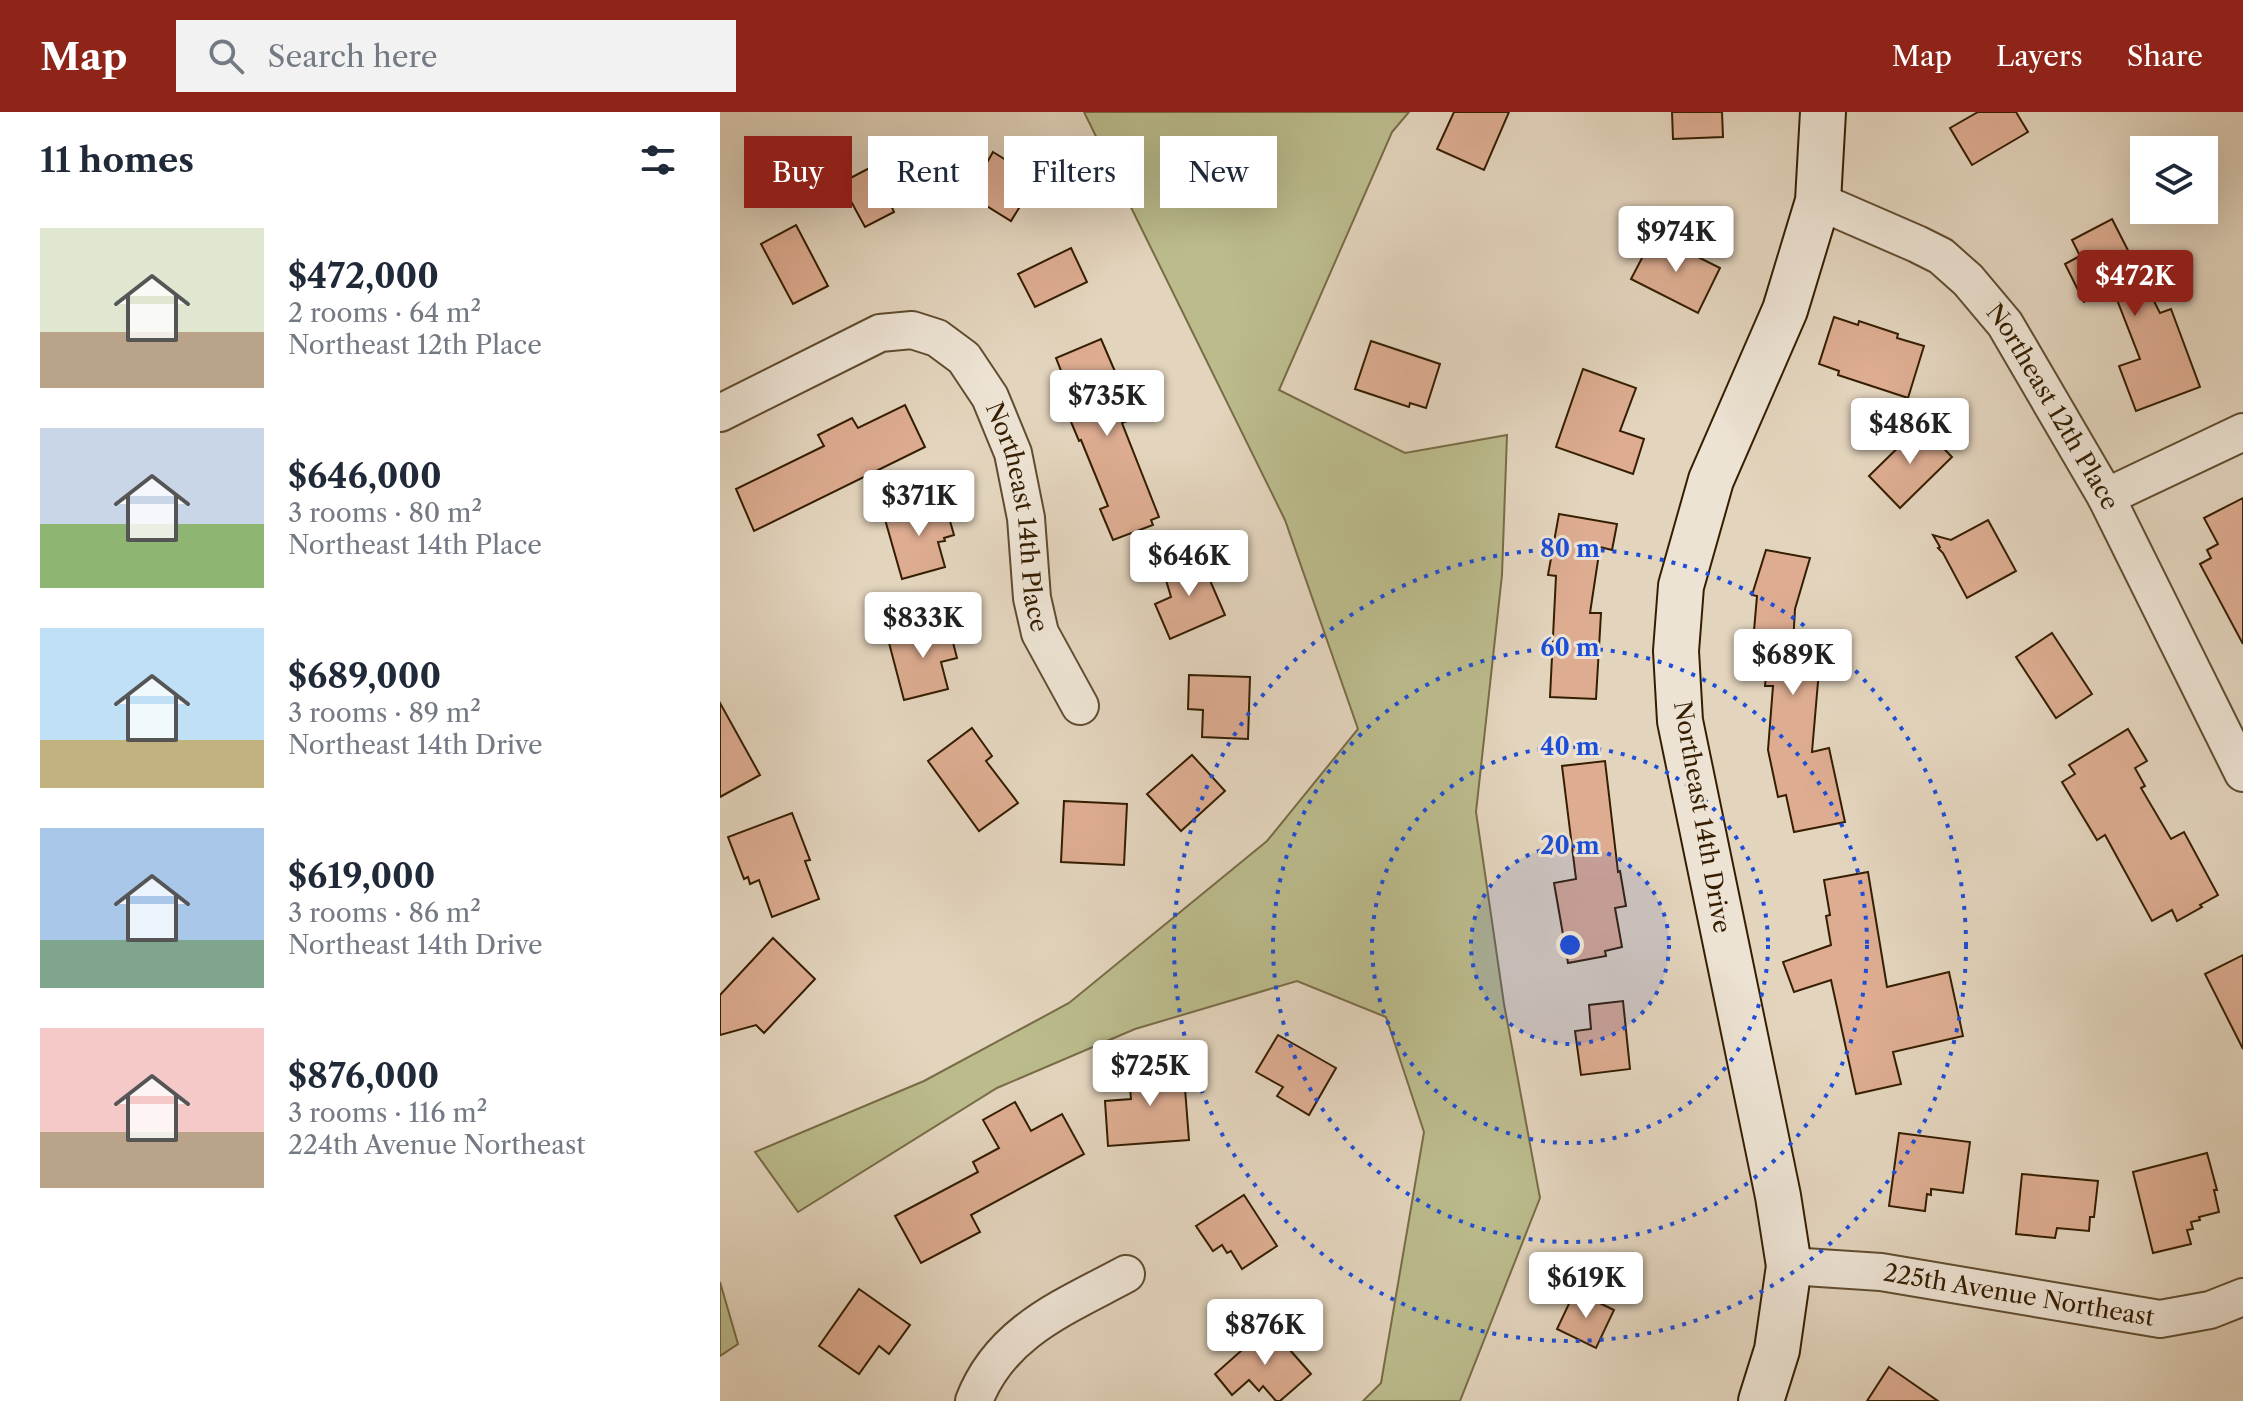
<!DOCTYPE html>
<html lang="en">
<head>
<meta charset="utf-8">
<style>
	:root { --surface:#fff; --page:#f2f2f3; --text:#1f2937; --muted:#747a83; --accent:#8f2418 }
	body { margin:0; font-family:"Libre Caslon Text",serif; background:var(--page); color:var(--text); height:100vh; display:flex; flex-direction:column; font-size:30px; white-space:nowrap }
	* { box-sizing:border-box; margin:0 }
	p { font-size:26px; color:var(--muted) }
	.icon { flex:none; width:44px; height:44px; fill:none; stroke:currentColor; stroke-width:2; stroke-linecap:round; stroke-linejoin:round }
	.map { position:relative; flex:1; overflow:hidden }
	.sheet { display:flex; flex-direction:column; background:var(--surface); width:720px }
	.sheet>* { flex:none }
	.hud { position:absolute; left:24px; top:24px; width:760px; height:72px; display:flex; gap:16px }
	.controls { position:absolute; left:1410px; top:24px; display:grid; gap:16px }
	.controls a { display:grid; place-items:center; width:88px; height:88px; border-radius:0px; background:var(--surface); box-shadow:0 8px 32px #0002; font-size:40px }
	.price { position:absolute; translate:-50% -68px; padding:0 18px; border-radius:8px; background:#fff; color:#222; font-size:26px; line-height:52px; filter:drop-shadow(0 2px 4px #0008) }
	.price::after { content:''; position:absolute; left:50%; top:48px; width:24px; height:18px; margin-left:-12px; background:inherit; clip-path:polygon(0 0,100% 0,50% 100%) }
	.price.on { background:var(--accent); color:#fff }
	ul { padding:0; list-style:none }
	li { display:flex; align-items:center; gap:24px; height:200px; padding:0 40px }
	li span { display:grid; place-items:center; flex:none; width:224px; height:160px; border-radius:0px; color:#555 }
	li>.icon { margin-inline-start:auto }
	span .icon { width:96px; height:96px; fill:#fffc; stroke-width:1 }
	li b { font-size:34px }
	h2 { display:flex; justify-content:space-between; align-items:center; height:96px; padding:0 40px; font-size:34px }
	.tag { padding:0 28px; border-radius:0px; background:var(--surface); box-shadow:0 8px 32px #0002; font-size:28px; line-height:72px }
	.tag.on { background:var(--accent); color:#fff }
	header { display:flex; align-items:center; gap:48px; box-sizing:border-box; height:112px; padding:0 40px; background:var(--accent); color:#fff }
	header strong { font-size:38px }
	nav { display:flex; gap:44px; margin-inline-start:auto; font-size:28px }
	.search { width:560px; height:72px; background:var(--page); display:flex; align-items:center; gap:20px; box-sizing:border-box; padding:0 28px; border-radius:0px; color:var(--muted); font-size:30px }
	main { display:flex; flex:1; min-height:0 }
	.map>svg:first-child { display:block }
	.green { fill:#bbbb8c; stroke:#786c46; stroke-width:2 }
	.building { fill:#ddac91; stroke:#351e00; stroke-width:2 }
	.lines { fill:none; stroke-linecap:round; stroke-linejoin:round }
	.street-casing { stroke:#604c2f; stroke-width:40 }
	.secondary-casing { stroke:#351e00; stroke-width:48 }
	.street { stroke:#ede3d4; stroke-width:36 }
	.secondary { stroke:#ede3d4; stroke-width:44 }
	.ring { fill:none; stroke:#1d4ed8; stroke-width:4; stroke-dasharray:4 8 }
	.labels { text-anchor:middle; stroke-width:6; stroke-linejoin:round; paint-order:stroke }
	.street-label { font-size:24px; fill:#351e00; stroke:#ede3d4 }
	.centre { fill:#1d4ed8; stroke:#ede3d4; stroke-width:4 }
	.ring-label { font-size:24px; text-anchor:middle; font-weight:bold; fill:#1d4ed8; stroke:#ede3d4; stroke-width:6; stroke-linejoin:round; paint-order:stroke }
</style>
</head>
<body>
<header>
<strong>Map</strong>
<div class="search"><svg class="icon" aria-label="search" viewBox="0 0 24 24"><circle cx="10" cy="10" r="6"/><path d="M15 15l6 6"/></svg>Search here</div>
<nav><a>Map</a><a>Layers</a><a>Share</a></nav>
</header>
<main>
<section class="sheet">
<h2>11 homes<svg class="icon" aria-label="filters" viewBox="0 0 24 24"><path d="M4 7h16M4 17h16"/><circle cx="9" cy="7" r="2"/><circle cx="15" cy="17" r="2"/></svg></h2>
<ul>
<li><span style="background:linear-gradient(#dfe7d0 65%,#b9a48a 0)"><svg class="icon" aria-label="home" viewBox="0 0 24 24"><path d="M3 11l9-7 9 7M6 9v11h12V9"/></svg></span><div><b>$472,000</b><p>2 rooms · 64 m²</p><p>Northeast 12th Place</p></div></li>
<li><span style="background:linear-gradient(#c9d6e8 60%,#8fb573 0)"><svg class="icon" aria-label="home" viewBox="0 0 24 24"><path d="M3 11l9-7 9 7M6 9v11h12V9"/></svg></span><div><b>$646,000</b><p>3 rooms · 80 m²</p><p>Northeast 14th Place</p></div></li>
<li><span style="background:linear-gradient(#bfe0f5 70%,#c2b280 0)"><svg class="icon" aria-label="home" viewBox="0 0 24 24"><path d="M3 11l9-7 9 7M6 9v11h12V9"/></svg></span><div><b>$689,000</b><p>3 rooms · 89 m²</p><p>Northeast 14th Drive</p></div></li>
<li><span style="background:linear-gradient(#a9c7e8 70%,#7fa58c 0)"><svg class="icon" aria-label="home" viewBox="0 0 24 24"><path d="M3 11l9-7 9 7M6 9v11h12V9"/></svg></span><div><b>$619,000</b><p>3 rooms · 86 m²</p><p>Northeast 14th Drive</p></div></li>
<li><span style="background:linear-gradient(#f6c9c9 65%,#b9a48a 0)"><svg class="icon" aria-label="home" viewBox="0 0 24 24"><path d="M3 11l9-7 9 7M6 9v11h12V9"/></svg></span><div><b>$876,000</b><p>3 rooms · 116 m²</p><p>224th Avenue Northeast</p></div></li>
</ul>
</section>
<div class="map">
<svg width="1523" height="1289" viewBox="0 0 1523 1289">
	<rect width="100%" height="100%" fill="#e3d4bd"/>
	<filter id="stains"><feTurbulence type="fractalNoise" baseFrequency=".0025" numOctaves="4"/><feColorMatrix values="0 0 0 0 .2 0 0 0 0 .09 0 0 0 0 .02 0 0 0 .5 -.17"/></filter>
	<radialGradient id="worn" r=".72"><stop offset=".6" stop-color="#630" stop-opacity="0"/><stop offset="1" stop-color="#630" stop-opacity=".3"/></radialGradient>
	<g class="green">
		<polygon points="364,0 689,0 672,20 559,278 685,341 787,323 782,463 756,700 784,892 820,1086 740,1289 643,1289 661,1271 704,1020 666,905 577,869 415,917 277,976 78,1100 35,1040 204,969 349,891 547,729 638,617 565,408"/>
		<polygon points="0,1170 18,1232 0,1244"/>
	</g>
	<g class="building">
		<polygon points="734,0 789,0 764,58 717,37"/>
		<polygon points="952,0 1002,0 1003,25 953,27"/>
		<polygon points="1258,0 1296,0 1308,20 1252,53 1230,16"/>
		<polygon points="273,40 317,67 291,109 236,75 254,47 265,54"/>
		<polygon points="174,43 194,80 171,93 174,100 145,115 121,71"/>
		<polygon points="1392,107 1440,201 1451,197 1480,275 1416,299 1399,254 1420,247 1392,175 1364,190 1345,152 1360,144 1352,128"/>
		<polygon points="76,113 108,174 73,192 41,132"/>
		<polygon points="934,123 1000,156 978,201 911,167"/>
		<polygon points="351,136 367,170 315,195 298,162"/>
		<polygon points="1114,205 1138,213 1139,209 1178,222 1177,226 1204,234 1188,286 1118,263 1119,259 1099,252"/>
		<polygon points="381,227 415,306 402,311 439,405 431,408 433,413 393,428 380,397 388,394 361,328 359,329 346,298 355,294 336,246"/>
		<polygon points="651,229 720,252 706,296 690,291 689,295 635,277"/>
		<polygon points="863,257 916,276 900,319 924,327 913,362 836,335"/>
		<polygon points="185,293 205,335 34,419 16,377 104,334 98,323 132,306 138,316"/>
		<polygon points="1201,313 1232,345 1180,396 1149,364"/>
		<polygon points="1523,386 1523,532 1480,452 1491,446 1487,438 1498,432 1484,406"/>
		<polygon points="224,388 234,423 224,426 225,429 218,430 225,455 182,467 164,404"/>
		<polygon points="839,402 897,412 892,438 880,435 870,501 881,501 876,587 830,585 836,464 828,463"/>
		<polygon points="1268,408 1296,459 1247,486 1223,441 1218,436 1220,435 1213,423 1231,428"/>
		<polygon points="1046,438 1090,446 1075,497 1073,532 1101,535 1092,640 1109,636 1125,710 1074,720 1066,683 1058,685 1048,638 1053,574 1045,574 1047,554 1031,553 1037,484 1032,483"/>
		<polygon points="479,443 505,503 450,527 435,492 451,485 443,458"/>
		<polygon points="228,511 237,546 221,550 228,577 184,588 168,527"/>
		<polygon points="1332,521 1372,582 1336,606 1296,545"/>
		<polygon points="469,563 530,565 528,627 482,625 483,598 468,597"/>
		<polygon points="0,591 40,663 0,685"/>
		<polygon points="252,616 272,644 266,649 298,691 259,719 208,649"/>
		<polygon points="1408,617 1427,649 1415,656 1425,674 1421,676 1451,727 1464,720 1498,783 1480,793 1482,795 1457,809 1452,798 1432,809 1385,723 1377,728 1342,670 1355,662 1349,653"/>
		<polygon points="472,643 505,679 461,719 427,682"/>
		<polygon points="885,649 898,760 900,759 906,794 895,796 902,835 885,839 886,844 848,851 834,771 856,767 842,654"/>
		<polygon points="344,689 407,692 404,753 341,750"/>
		<polygon points="72,701 90,748 85,749 99,787 52,805 39,768 30,772 28,765 24,767 8,725"/>
		<polygon points="1148,760 1167,875 1229,860 1243,924 1173,940 1181,972 1136,982 1111,868 1074,880 1063,850 1111,833 1106,804 1110,803 1104,768"/>
		<polygon points="53,826 95,867 44,921 36,913 0,923 0,883"/>
		<polygon points="1523,843 1523,937 1485,862"/>
		<polygon points="903,889 910,957 861,963 855,919 871,917 869,893"/>
		<polygon points="558,923 616,956 589,1003 557,984 563,975 536,960"/>
		<polygon points="463,951 469,1028 388,1034 385,989 411,987 408,955"/>
		<polygon points="295,990 311,1019 342,1002 364,1042 251,1103 260,1120 201,1151 175,1104 258,1060 253,1050 279,1036 263,1008"/>
		<polygon points="1179,1021 1250,1030 1243,1081 1211,1077 1211,1083 1207,1082 1205,1099 1169,1094"/>
		<polygon points="1487,1041 1497,1078 1494,1078 1499,1100 1479,1105 1480,1108 1471,1110 1473,1117 1467,1118 1471,1132 1433,1141 1413,1060"/>
		<polygon points="1302,1062 1378,1069 1374,1105 1370,1105 1369,1119 1337,1116 1335,1126 1296,1122"/>
		<polygon points="524,1083 557,1134 522,1157 511,1139 507,1141 502,1133 493,1139 476,1114"/>
		<polygon points="139,1177 190,1213 169,1242 159,1234 139,1262 99,1234"/>
		<polygon points="855,1179 894,1198 876,1236 837,1217"/>
		<polygon points="549,1214 591,1262 560,1289 556,1289 543,1274 539,1279 529,1268 512,1283 495,1262"/>
		<polygon points="1169,1255 1218,1289 1147,1289"/>
	</g>
	<g class="lines">
		<g class="street-casing">
			<g id="street">
				<path id="s1" d="M1098,89L1197,132L1221,144L1248,168L1285,212L1386,385L1523,661"/>
				<path id="s2" d="M0,301L160,221L192,218L217,226L244,246L270,285L293,341L306,406L312,486L320,521L360,594"/>
				<polyline points="1386,385 1523,320"/>
				<path id="s3" d="M1069,1154L1161,1160L1440,1207L1490,1198L1523,1185"/>
				<path d="M254,1289C281,1219 345,1195 406,1162"/>
			</g>
		</g>
		<g class="secondary-casing">
			<polyline id="secondary" points="1041,1289 1057,1238 1069,1154 1058,1084 960,609 956,539 961,474 991,368 1065,198 1098,89 1103,0"/>
		</g>
		<use href="#street" class="street"/>
		<use href="#secondary" class="secondary"/>
	</g>
	<circle cx="850" cy="833" r="99" fill="#1d4ed8" fill-opacity=".12"/>
	<g class="ring">
		<circle cx="850" cy="833" r="99"/>
		<circle cx="850" cy="833" r="198"/>
		<circle cx="850" cy="833" r="297"/>
		<circle cx="850" cy="833" r="396"/>
	</g>
	<g class="labels">
		<g class="street-label">
			<text dy="8" stroke="none"><textPath href="#s1" startOffset="324">Northeast 12th Place</textPath></text>
			<text dy="8" stroke="none"><textPath href="#s2" startOffset="442">Northeast 14th Place</textPath></text>
			<text transform="translate(982 705) rotate(80)" y="8">Northeast 14th Drive</text>
			<text dy="8" stroke="none"><textPath href="#s3" startOffset="232">225th Avenue Northeast</textPath></text>
		</g>
	</g>
	<circle cx="850" cy="833" r="12" class="centre"/>
	<g class="ring-label">
		<text x="850" y="445">80 m</text>
		<text x="850" y="544">60 m</text>
		<text x="850" y="643">40 m</text>
		<text x="850" y="742">20 m</text>
	</g>
	<rect width="100%" height="100%" filter="url(#stains)"/>
	<rect width="100%" height="100%" fill="url(#worn)"/>
</svg>
<div class="controls">
<a><svg class="icon" aria-label="layers" viewBox="0 0 24 24"><path d="M12 4l9 5-9 5-9-5zM3 14l9 5 9-5"/></svg></a>
</div>
<b class="price" style="left:956px;top:162px">$974K</b>
<b class="price on" style="left:1415px;top:206px">$472K</b>
<b class="price" style="left:387px;top:326px">$735K</b>
<b class="price" style="left:1190px;top:354px">$486K</b>
<b class="price" style="left:199px;top:426px">$371K</b>
<b class="price" style="left:469px;top:486px">$646K</b>
<b class="price" style="left:203px;top:548px">$833K</b>
<b class="price" style="left:1073px;top:585px">$689K</b>
<b class="price" style="left:430px;top:996px">$725K</b>
<b class="price" style="left:866px;top:1208px">$619K</b>
<b class="price" style="left:545px;top:1255px">$876K</b>
<div class="hud">
<a class="tag on">Buy</a>
<a class="tag">Rent</a>
<a class="tag">Filters</a>
<a class="tag">New</a>
</div>
</div>
</main>
</body>
</html>
